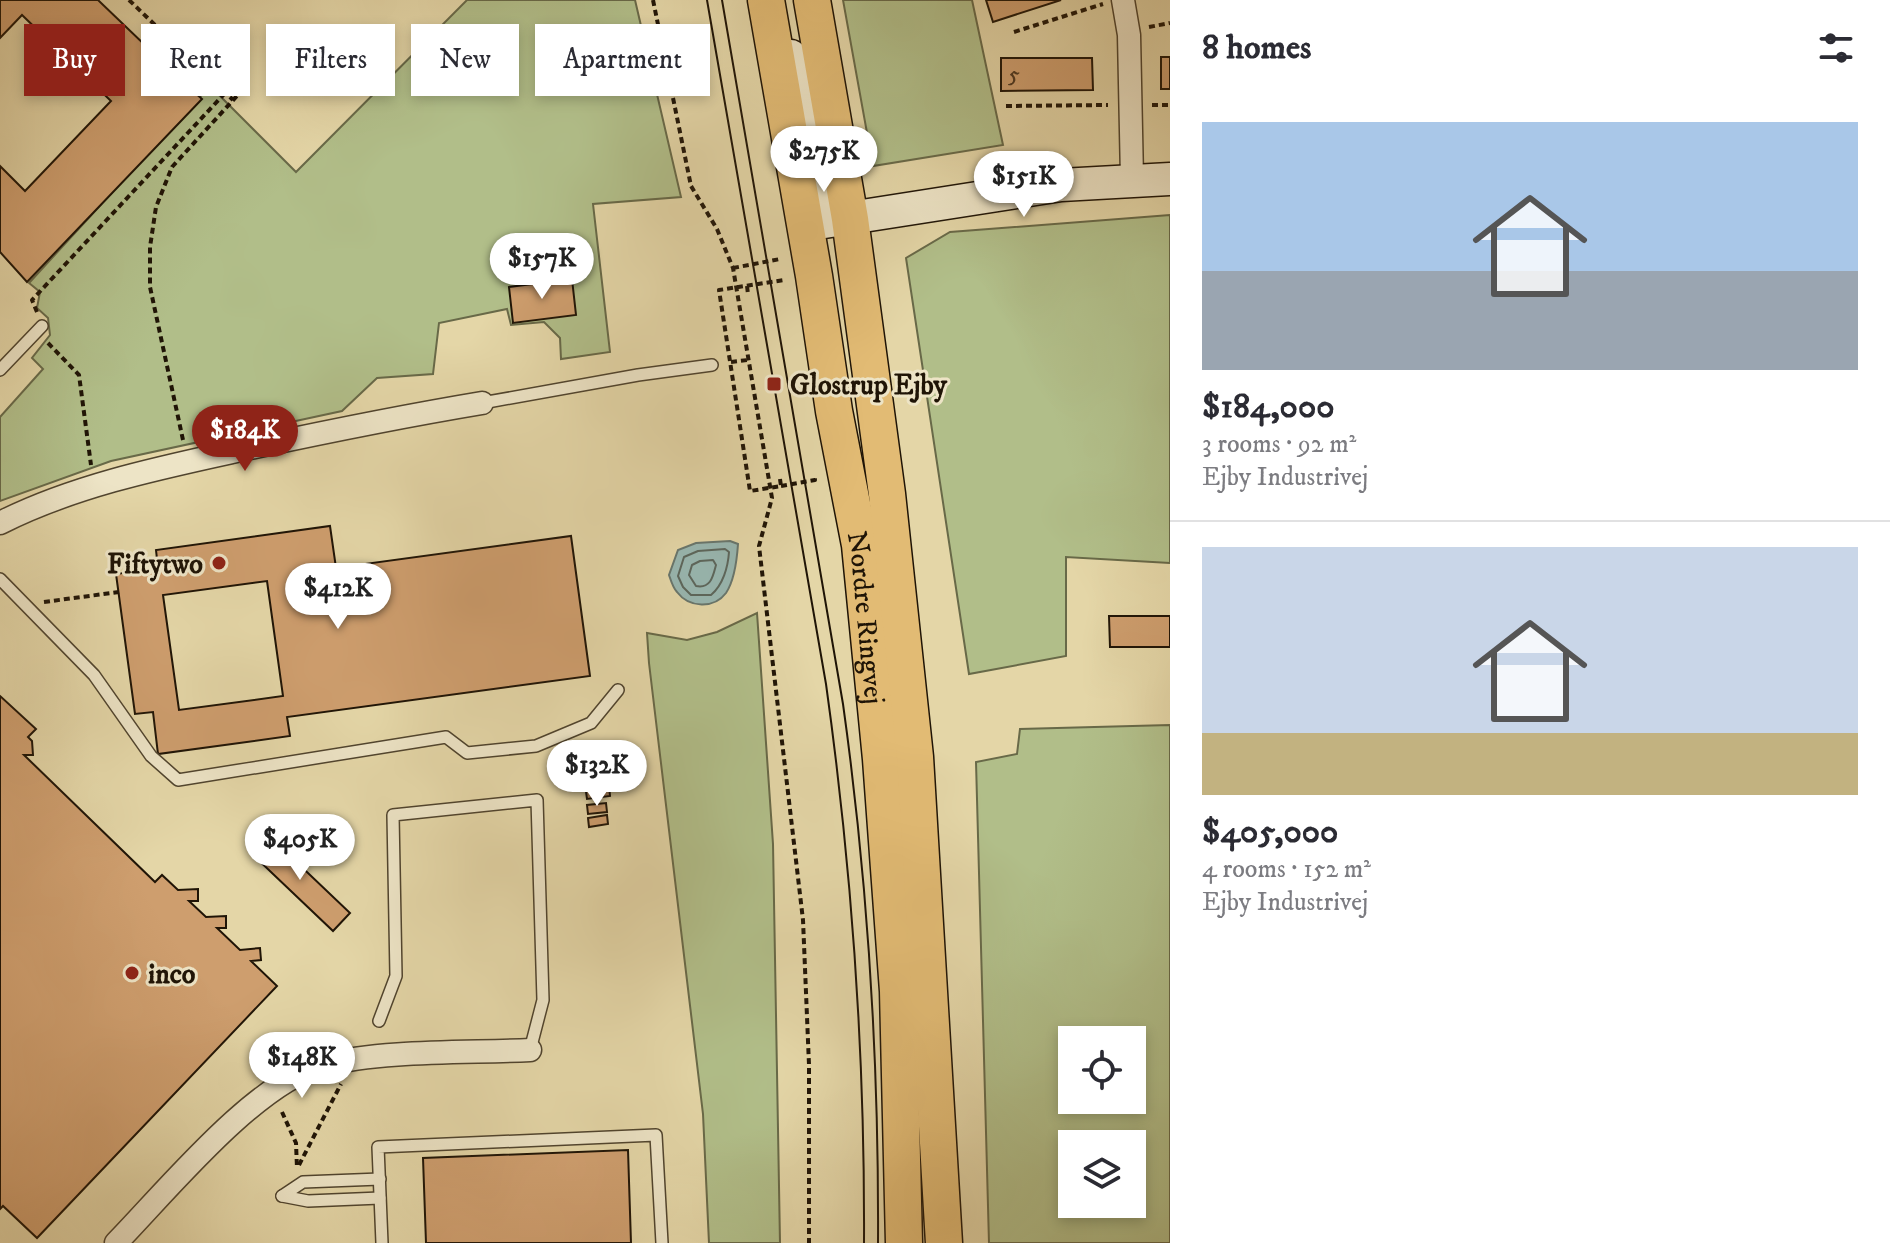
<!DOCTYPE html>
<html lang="en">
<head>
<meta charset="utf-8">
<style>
	:root { --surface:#fff; --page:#f2f2f3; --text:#2b2b33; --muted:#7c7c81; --line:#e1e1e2; --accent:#8f2418 }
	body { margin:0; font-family:"IM FELL DW Pica",serif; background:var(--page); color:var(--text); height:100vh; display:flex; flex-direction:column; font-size:30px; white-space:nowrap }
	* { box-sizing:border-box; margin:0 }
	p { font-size:26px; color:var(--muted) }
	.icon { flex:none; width:44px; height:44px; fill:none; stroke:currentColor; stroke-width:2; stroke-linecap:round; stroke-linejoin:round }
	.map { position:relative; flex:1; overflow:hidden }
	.side { display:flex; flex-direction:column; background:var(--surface); width:720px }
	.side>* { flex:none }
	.banner { position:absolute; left:24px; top:24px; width:760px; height:72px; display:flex; gap:16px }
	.buttons { position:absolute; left:1058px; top:1026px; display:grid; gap:16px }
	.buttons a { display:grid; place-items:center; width:88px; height:88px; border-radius:0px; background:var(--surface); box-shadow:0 4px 12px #0003; font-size:40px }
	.price { position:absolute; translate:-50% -68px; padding:0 18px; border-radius:28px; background:#fff; color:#222; font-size:26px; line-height:52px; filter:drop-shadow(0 2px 4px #0008) }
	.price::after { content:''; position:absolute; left:50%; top:48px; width:24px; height:18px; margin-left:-12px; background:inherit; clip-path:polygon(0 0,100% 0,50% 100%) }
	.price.current { background:var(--accent); color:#fff }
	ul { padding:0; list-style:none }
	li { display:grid; align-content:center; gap:16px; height:424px; padding:0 32px }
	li+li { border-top:2px solid var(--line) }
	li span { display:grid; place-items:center; height:248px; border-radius:0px; color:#555 }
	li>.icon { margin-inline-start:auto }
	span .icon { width:144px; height:144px; fill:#fffc; stroke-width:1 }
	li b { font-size:34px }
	h2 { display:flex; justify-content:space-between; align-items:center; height:96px; padding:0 32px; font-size:34px }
	.tag { padding:0 28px; border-radius:0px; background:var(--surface); box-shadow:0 4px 12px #0003; font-size:28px; line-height:72px }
	.tag.current { background:var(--accent); color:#fff }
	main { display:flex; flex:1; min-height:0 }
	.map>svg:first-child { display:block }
	.green { fill:#b1be89; stroke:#686948; stroke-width:2; fill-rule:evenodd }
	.water { fill:#98b7b1; stroke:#68766d; stroke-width:2 }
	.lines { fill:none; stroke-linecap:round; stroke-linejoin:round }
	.shore { stroke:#5c665c; stroke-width:2 }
	.building { fill:#ce9e6e; stroke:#1f1406; stroke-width:2; fill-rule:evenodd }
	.lane-casing { stroke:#50442e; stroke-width:14 }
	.street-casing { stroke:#50442e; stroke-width:25 }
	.secondary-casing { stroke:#1f1406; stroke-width:35 }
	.primary-casing { stroke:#1f1406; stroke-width:39 }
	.path { stroke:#1f1406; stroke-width:4; stroke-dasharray:6 4; stroke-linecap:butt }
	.lane { stroke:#ede4c6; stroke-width:11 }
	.street { stroke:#ede4c6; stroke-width:22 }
	.secondary { stroke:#ede4c6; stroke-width:32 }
	.primary { stroke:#e2bb74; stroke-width:36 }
	.tram { stroke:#1f1406; stroke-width:2 }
	.poi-dot { fill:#8f2418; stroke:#ede4c6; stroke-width:3 }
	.labels { text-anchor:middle; stroke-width:6; stroke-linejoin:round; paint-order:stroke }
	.number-label { font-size:24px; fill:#4b3620 }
	.poi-label { font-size:28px; font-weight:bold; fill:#1f1406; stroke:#ede4c6; text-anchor:start }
	.street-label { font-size:28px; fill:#1f1406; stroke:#ede4c6 }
</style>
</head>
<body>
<main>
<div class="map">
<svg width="1170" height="1243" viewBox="0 0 1170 1243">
	<rect width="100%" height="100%" fill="#e4d6a7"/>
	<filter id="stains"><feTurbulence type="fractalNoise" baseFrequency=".0025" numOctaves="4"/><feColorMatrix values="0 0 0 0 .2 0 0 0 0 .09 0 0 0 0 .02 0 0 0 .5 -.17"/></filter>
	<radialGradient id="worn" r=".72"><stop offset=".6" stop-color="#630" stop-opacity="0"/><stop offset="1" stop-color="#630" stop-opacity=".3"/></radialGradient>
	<g class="green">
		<polygon points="467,0 635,0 681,197 593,204 610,352 561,359 560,338 544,322 511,325 507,309 439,323 433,374 377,378 342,411 111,461 0,501 0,417 43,369 32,358 50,335 48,318 37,308 40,292 29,283 210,86 296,172"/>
		<polygon points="843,0 972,0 1003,145 873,166"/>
		<polygon points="1170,215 1170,563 1066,557 1066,656 969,674 906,258 950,232"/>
		<polygon points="757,613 773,844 780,1243 709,1243 703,1114 649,663 647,633 687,640 717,632"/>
		<path d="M1170,725V1243H989L976,762L1017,754L1020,729ZM1072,1040H1132V1100H1072ZM1072,1144H1132V1204H1072Z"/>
	</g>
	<path class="water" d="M730,541L738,544C737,559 734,581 726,593C714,609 689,608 677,592C673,588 671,581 669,575L678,550L696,543Z"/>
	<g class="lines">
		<g class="shore">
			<path d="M725,549L729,552C728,567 723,585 711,595H691L683,587L678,576L684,557L698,551Z"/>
			<path d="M713,560L716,565C713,576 711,589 696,586L689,575L692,565L700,561Z"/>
		</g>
	</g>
	<g class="building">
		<polygon points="0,0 98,0 172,71 167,76 179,89 184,83 202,99 27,282 0,252 0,166 25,191 111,101 22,15 0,38"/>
		<polygon points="986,0 1061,0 993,22"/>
		<rect x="1161" y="57" width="9" height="32"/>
		<polygon points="1001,58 1092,58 1093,90 1001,91"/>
		<polygon points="572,279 576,315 513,323 509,287"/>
		<path d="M330,526L336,568L571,536L590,676L287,717L290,736L158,754L153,712L135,714L116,574L158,568L156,550ZM267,581L283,696L179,710L163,595Z"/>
		<polygon points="1109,616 1170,616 1170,647 1110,647"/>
		<polygon points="0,696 36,729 28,737 32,741 33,755 24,755 155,882 162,875 178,890 198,889 198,901 189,901 206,917 226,916 226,928 217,928 240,950 260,948 261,960 251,961 277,986 37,1238 3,1206 0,1209"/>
		<polygon points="608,774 610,796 587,799 584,777"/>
		<polygon points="606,803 607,812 588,814 587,805"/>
		<polygon points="607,815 608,824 589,827 588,818"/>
		<polygon points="266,833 350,913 333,931 249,851"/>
		<polygon points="628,1150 631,1243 426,1243 423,1158"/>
	</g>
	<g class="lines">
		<g class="lane-casing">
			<g id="lane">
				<polyline points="0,370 42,326"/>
				<polyline points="482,403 638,375 712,365"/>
				<polyline points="0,579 94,675 151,756 178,780 446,737 467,753 536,746 591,723 618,690"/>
				<polyline points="379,1021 396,976 393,815 537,800 543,1000 530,1050"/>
				<polyline points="282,1196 303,1182 380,1179"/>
				<polyline points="282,1196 308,1201 380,1198"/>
				<polyline points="382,1243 378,1147 656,1135 662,1243"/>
			</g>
		</g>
		<g class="street-casing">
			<g id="street">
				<polyline points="1123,0 1129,35 1132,179"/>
				<path d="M0,523C71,487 154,469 232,452C315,434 398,417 482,403"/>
				<path d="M116,1243C165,1193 256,1081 323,1065C384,1050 466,1053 530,1050"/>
			</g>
		</g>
		<g class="secondary-casing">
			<g id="secondary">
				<polyline points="791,56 826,205 850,219"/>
				<polyline points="805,225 1061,185 1170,179"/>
			</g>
		</g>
		<g class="primary-casing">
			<g id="primary">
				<path id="s1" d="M766,0L814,276L834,411L860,545L881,759L898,991L904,1243"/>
				<polyline points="812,0 850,219 887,494 915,757 944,1243"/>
			</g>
		</g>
		<g class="path">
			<polyline points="129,0 233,100"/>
			<polyline points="653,0 691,186 717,229 733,268 772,498 759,546 803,920 809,1065 809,1243"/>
			<polyline points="1149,27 1170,23"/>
			<polyline points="1014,32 1103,4"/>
			<polyline points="1152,105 1170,105"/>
			<polyline points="1006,106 1108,105"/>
			<polyline points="733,268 780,259"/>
			<polyline points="747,286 748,294"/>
			<polyline points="37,312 32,300 226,92"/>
			<polyline points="48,343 79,375 91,465"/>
			<polyline points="731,362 748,360"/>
			<polyline points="183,440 150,287 150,247 156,207 172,167 246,86"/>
			<polyline points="780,479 781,486 750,491 719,290 784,280"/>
			<polyline points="781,486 815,480 814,476"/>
			<polyline points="44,602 119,592"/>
			<polyline points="282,1112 296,1143 297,1168"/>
			<polyline points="299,1165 341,1084"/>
		</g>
		<use href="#lane" class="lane"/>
		<use href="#street" class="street"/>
		<use href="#secondary" class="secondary"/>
		<use href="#primary" class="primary"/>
		<g class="tram">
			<path d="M707,0L826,684C852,870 865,1055 864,1243"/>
			<path d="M722,0L843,704C868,883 879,1062 878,1243"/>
		</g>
	</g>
	<g class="poi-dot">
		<rect x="766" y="376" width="16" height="16" rx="4"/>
		<circle cx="219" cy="563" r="8"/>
		<circle cx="132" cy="973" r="8"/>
	</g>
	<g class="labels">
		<g class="number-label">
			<text x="1014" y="82">5</text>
		</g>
		<g class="poi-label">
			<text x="790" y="394">Glostrup Ejby</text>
			<text x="203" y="573" text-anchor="end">Fiftytwo</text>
			<text x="148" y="983">inco</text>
		</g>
		<g class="street-label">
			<text dy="10" stroke="none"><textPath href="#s1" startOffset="626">Nordre Ringvej</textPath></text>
		</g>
	</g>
	<rect width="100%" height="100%" filter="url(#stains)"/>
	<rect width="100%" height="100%" fill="url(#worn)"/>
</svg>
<div class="buttons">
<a><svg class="icon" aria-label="locate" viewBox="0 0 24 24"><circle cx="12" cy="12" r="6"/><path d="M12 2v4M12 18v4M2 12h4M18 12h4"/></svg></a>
<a><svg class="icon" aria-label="layers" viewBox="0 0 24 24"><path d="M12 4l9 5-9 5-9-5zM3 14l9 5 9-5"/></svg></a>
</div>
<b class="price" style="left:824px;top:194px">$275K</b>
<b class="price" style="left:1024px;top:219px">$151K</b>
<b class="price" style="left:542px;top:301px">$157K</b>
<b class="price current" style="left:245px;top:473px">$184K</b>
<b class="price" style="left:338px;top:631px">$412K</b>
<b class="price" style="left:597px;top:808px">$132K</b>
<b class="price" style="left:300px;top:882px">$405K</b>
<b class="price" style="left:302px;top:1100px">$148K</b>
<div class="banner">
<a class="tag current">Buy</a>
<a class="tag">Rent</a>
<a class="tag">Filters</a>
<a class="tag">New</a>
<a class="tag">Apartment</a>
</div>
</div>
<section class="side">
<h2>8 homes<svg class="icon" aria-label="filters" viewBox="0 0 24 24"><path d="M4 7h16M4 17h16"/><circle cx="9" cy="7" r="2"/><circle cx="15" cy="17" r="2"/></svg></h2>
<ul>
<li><span style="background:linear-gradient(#a9c7e8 60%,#9aa5b1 0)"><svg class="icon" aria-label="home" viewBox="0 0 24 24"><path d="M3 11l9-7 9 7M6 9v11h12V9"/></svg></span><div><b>$184,000</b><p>3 rooms · 92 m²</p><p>Ejby Industrivej</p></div></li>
<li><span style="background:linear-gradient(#c9d6e8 75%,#c2b280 0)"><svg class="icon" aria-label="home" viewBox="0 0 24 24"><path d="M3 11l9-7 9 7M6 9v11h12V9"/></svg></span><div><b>$405,000</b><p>4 rooms · 152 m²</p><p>Ejby Industrivej</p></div></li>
</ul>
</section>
</main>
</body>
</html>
